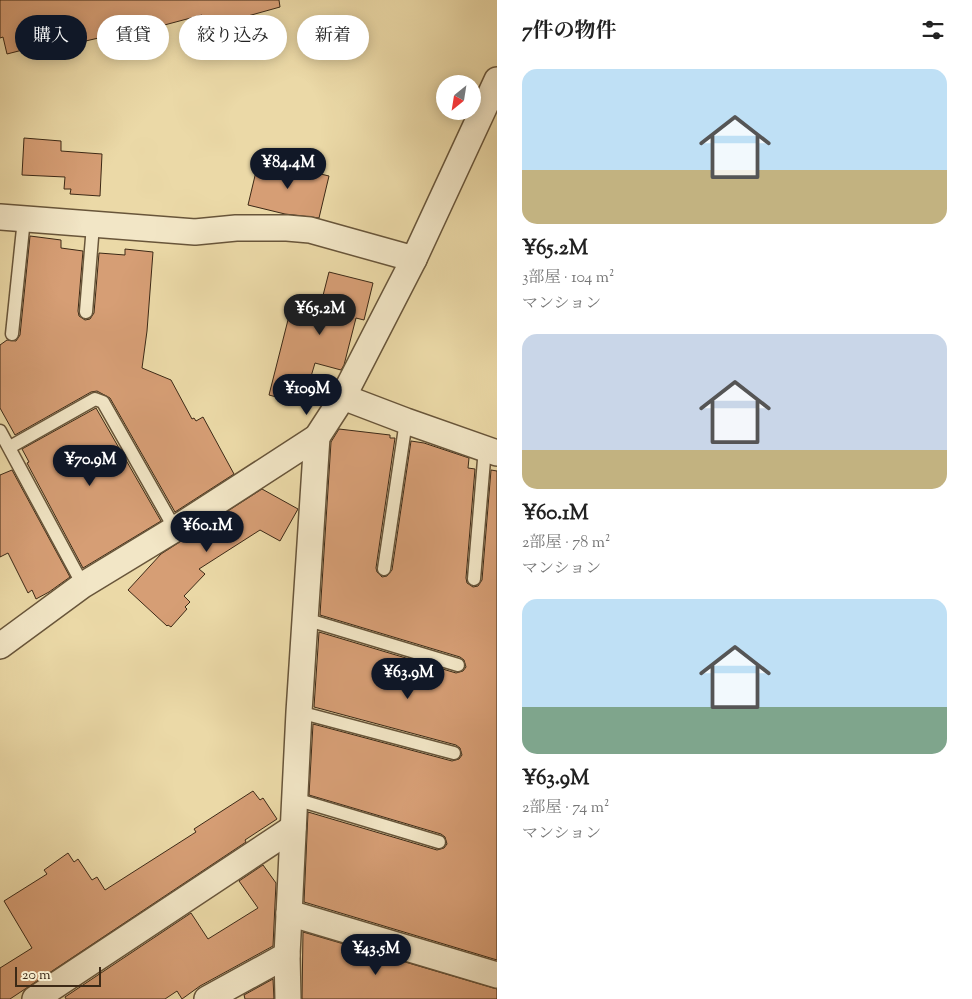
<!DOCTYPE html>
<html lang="ja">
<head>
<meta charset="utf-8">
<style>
	:root { --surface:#fff; --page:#f6f6f6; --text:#222; --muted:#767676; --accent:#111827 }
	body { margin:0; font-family:"Sorts Mill Goudy","Noto Serif JP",serif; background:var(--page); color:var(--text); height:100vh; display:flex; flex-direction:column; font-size:19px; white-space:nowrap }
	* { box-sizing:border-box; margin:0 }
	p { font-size:16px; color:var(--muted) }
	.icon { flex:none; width:28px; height:28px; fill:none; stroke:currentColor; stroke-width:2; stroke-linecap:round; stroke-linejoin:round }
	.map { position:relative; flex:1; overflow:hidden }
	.side { display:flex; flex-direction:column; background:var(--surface); width:475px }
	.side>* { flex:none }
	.top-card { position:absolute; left:15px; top:15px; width:406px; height:45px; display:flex; gap:10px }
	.needle { width:32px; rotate:210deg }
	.buttons { position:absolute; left:436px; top:75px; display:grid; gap:10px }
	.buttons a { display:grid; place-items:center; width:45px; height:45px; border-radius:50%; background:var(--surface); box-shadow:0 2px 12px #0003; font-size:25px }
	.scale { position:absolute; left:15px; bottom:12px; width:86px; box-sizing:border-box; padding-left:5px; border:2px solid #3c2916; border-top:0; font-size:14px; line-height:18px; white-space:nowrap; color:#3c2916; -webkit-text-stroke:4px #f2e6c6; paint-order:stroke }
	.price { position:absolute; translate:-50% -42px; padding:0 11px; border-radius:18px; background:var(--accent); color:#fff; font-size:16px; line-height:32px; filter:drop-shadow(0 1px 2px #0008) }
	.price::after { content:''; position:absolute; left:50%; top:30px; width:15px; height:11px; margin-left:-8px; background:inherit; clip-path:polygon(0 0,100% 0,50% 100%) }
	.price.selected { background:#222; color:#fff }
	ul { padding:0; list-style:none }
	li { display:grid; align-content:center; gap:10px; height:265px; padding:0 25px }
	li span { display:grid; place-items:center; height:155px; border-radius:15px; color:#555 }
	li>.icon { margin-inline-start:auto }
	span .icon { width:90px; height:90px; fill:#fffc; stroke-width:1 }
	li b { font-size:21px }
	h2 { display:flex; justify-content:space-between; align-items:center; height:60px; padding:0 25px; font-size:21px }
	.pill { padding:0 18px; border-radius:22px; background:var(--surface); box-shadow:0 2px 12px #0003; font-size:18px; line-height:45px }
	.pill.selected { background:var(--accent); color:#fff }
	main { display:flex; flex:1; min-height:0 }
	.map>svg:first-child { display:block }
	.building { fill:#d69e75; stroke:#3c2916 }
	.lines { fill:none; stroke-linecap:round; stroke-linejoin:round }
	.lane-casing { stroke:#68553a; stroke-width:15 }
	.street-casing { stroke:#68553a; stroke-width:28 }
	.lane { stroke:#f2e6c6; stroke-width:12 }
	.street { stroke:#f2e6c6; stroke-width:25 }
</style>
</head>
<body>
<main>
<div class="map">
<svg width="497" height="999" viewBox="0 0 497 999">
	<rect width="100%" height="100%" fill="#ebd9a7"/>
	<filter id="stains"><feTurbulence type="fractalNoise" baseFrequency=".004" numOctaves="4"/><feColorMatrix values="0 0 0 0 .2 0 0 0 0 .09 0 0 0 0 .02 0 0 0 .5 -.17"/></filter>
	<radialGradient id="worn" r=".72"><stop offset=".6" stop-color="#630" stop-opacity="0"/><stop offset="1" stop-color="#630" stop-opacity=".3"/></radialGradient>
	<g class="building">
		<polygon points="0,0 279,0 280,7 205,28 202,15 108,40 107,36 43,51 42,45 7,54 3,37 0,38"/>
		<polygon points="24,138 61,141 61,151 102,154 100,196 70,194 71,189 64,189 65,177 22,175"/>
		<polygon points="259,159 329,176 319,218 285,214 248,205"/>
		<polygon points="30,236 61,240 61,248 83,251 78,311 79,316 85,320 90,319 94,313 99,253 125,255 125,249 153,252 147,331 142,368 171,380 192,419 194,418 196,421 203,417 234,474 175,512 110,398 97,391 91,392 15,435 0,408 0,345 7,340 16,341 20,335"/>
		<polygon points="329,272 373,283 364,320 356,318 344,365 341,370 315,363 304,400 292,396 291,401 269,395 291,308 318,315"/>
		<polygon points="96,408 161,521 83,568 27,463 29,462 22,449"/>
		<polygon points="339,429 390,435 390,438 395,438 376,568 377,572 382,577 387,576 392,570 411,441 424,443 469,458 468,468 475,469 466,578 467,583 473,587 478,586 482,580 491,470 497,471 497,960 304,902 308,812 437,850 444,848 447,844 445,837 441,834 309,795 313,724 452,761 459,759 462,755 460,748 456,745 314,707 319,632 456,673 463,671 466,667 464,660 460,657 320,615 331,442"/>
		<polygon points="12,470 70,577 49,592 36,599 32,590 28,593 8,553 0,557 0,475"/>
		<polygon points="262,489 298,509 280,541 260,530 199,569 205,574 184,596 190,602 185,607 187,609 171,627 168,625 167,626 128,590 161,554"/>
		<polygon points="253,791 260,800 263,798 277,819 245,840 246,842 10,999 0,999 0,968 32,948 4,901 47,874 44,870 68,853 74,862 78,859 92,880 97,877 105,890 196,832 194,829"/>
		<polygon points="263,865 276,883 273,946 200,986 182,999 177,991 165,999 66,999 65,997 191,913 208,939 258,908 239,881"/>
		<polygon points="303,932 497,989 497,999 302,999"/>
		<polygon points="273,979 274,999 245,999 244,995"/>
	</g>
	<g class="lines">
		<g class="lane-casing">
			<g id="lane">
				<polyline points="86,312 93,225"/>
				<polyline points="12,334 24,219"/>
				<polyline points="0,431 83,585"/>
				<polyline points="10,447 95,399 103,402 175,529"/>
				<polyline points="384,569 406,421"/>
				<polyline points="474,579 485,448"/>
				<polyline points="305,619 458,665"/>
				<polyline points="299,712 454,753"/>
				<polyline points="295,799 439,842"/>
			</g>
		</g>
		<g class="street-casing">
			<g id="street">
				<polyline points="0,217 195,232 236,228 287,228 310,230 414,259"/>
				<polyline points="343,397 406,421 497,453"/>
				<polyline points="0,646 83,585 175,529 317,437 343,397 414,259 497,80"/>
				<polyline points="289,913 497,975"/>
				<polyline points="35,999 293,828"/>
				<polyline points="207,999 287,955"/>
				<polyline points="288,999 287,955 299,712 317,437"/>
			</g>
		</g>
		<use href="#lane" class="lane"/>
		<use href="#street" class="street"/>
	</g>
	<rect width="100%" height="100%" filter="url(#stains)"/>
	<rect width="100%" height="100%" fill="url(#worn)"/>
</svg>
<div class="buttons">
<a><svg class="needle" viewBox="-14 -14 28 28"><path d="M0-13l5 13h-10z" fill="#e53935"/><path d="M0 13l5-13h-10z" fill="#767676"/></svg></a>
</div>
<div class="scale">20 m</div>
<b class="price" style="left:288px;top:190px">¥84.4M</b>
<b class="price selected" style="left:320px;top:336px">¥65.2M</b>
<b class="price" style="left:307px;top:416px">¥109M</b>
<b class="price" style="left:90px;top:487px">¥70.9M</b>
<b class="price" style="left:207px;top:553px">¥60.1M</b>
<b class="price" style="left:408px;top:700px">¥63.9M</b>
<b class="price" style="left:376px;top:976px">¥43.5M</b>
<div class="top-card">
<a class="pill selected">購入</a>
<a class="pill">賃貸</a>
<a class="pill">絞り込み</a>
<a class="pill">新着</a>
</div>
</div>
<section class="side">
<h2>7件の物件<svg class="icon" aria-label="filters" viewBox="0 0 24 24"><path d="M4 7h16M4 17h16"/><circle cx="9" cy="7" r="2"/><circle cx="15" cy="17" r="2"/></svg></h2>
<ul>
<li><span style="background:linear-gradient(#bfe0f5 65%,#c2b280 0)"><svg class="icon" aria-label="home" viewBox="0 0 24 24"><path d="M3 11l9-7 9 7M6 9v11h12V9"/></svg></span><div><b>¥65.2M</b><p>3部屋 · 104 m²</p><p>マンション</p></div></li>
<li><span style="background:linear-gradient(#c9d6e8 75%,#c2b280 0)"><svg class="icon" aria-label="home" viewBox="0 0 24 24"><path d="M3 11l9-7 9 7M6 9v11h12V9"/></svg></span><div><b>¥60.1M</b><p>2部屋 · 78 m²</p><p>マンション</p></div></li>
<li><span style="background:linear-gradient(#bfe0f5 70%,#7fa58c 0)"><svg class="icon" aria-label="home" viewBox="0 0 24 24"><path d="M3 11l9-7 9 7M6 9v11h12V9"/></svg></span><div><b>¥63.9M</b><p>2部屋 · 74 m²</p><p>マンション</p></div></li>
</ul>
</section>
</main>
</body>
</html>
